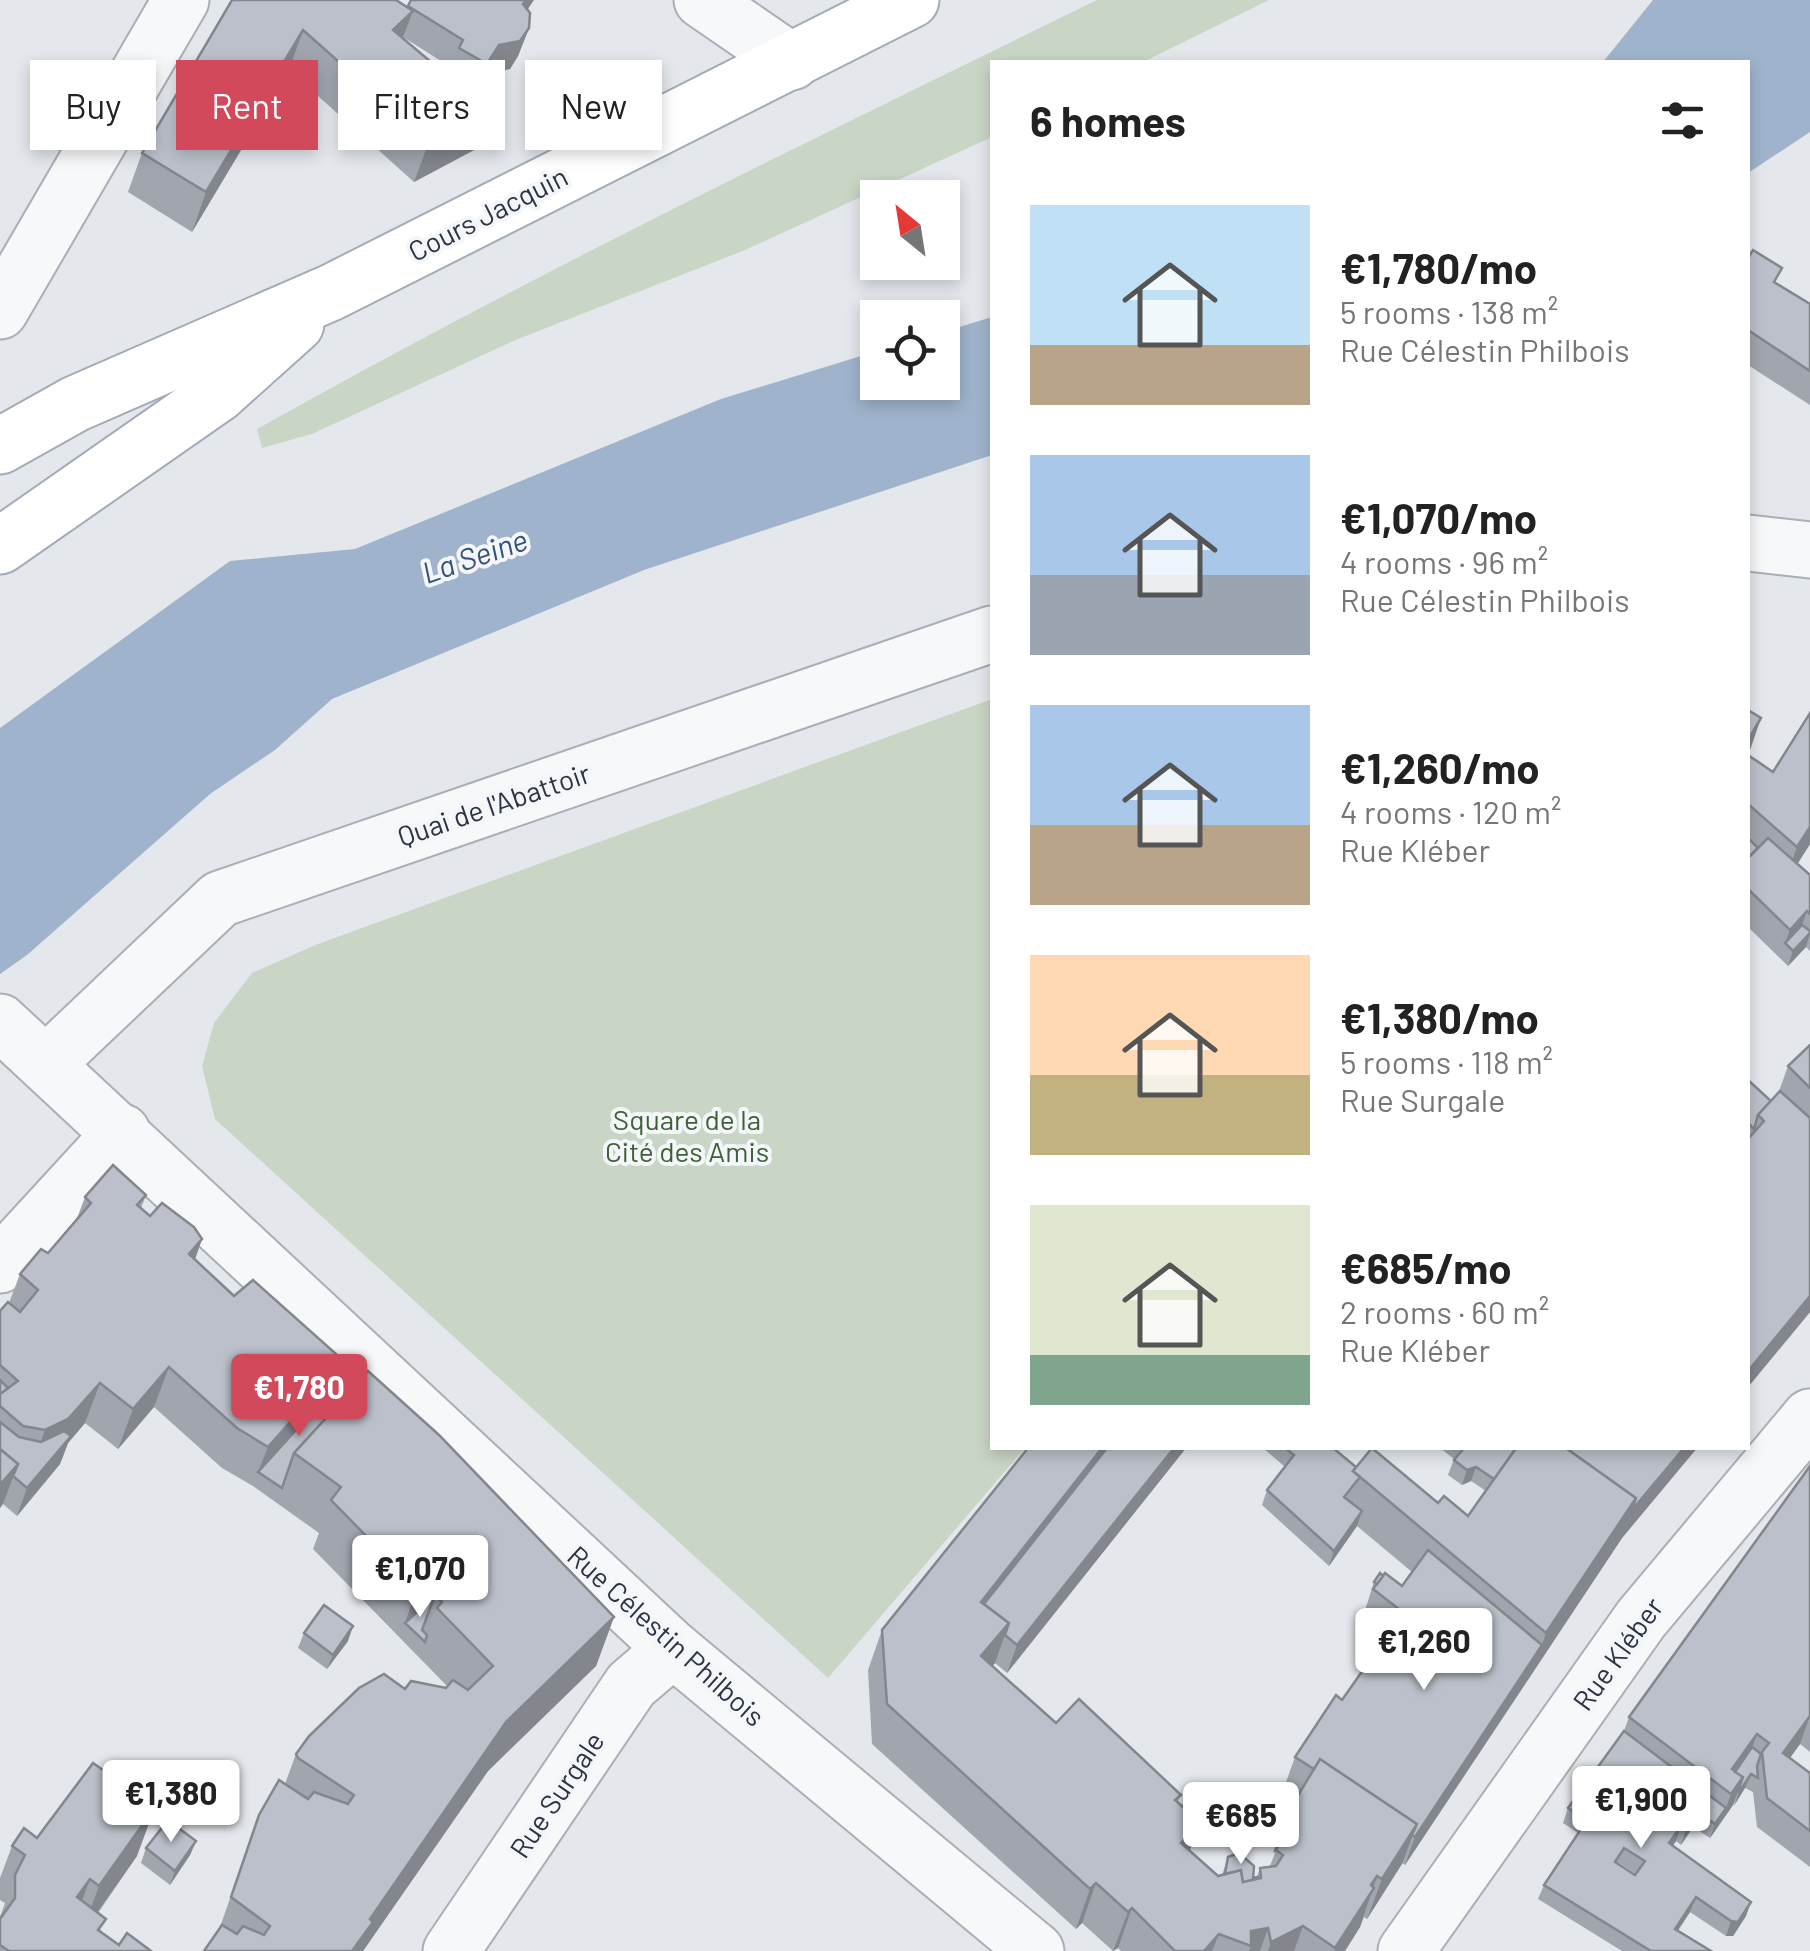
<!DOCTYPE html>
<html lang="en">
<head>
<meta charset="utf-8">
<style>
	:root { --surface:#fff; --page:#f2f2f2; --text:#222; --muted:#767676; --accent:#d1495b }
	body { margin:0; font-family:Barlow,sans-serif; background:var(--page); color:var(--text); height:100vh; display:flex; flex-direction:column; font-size:38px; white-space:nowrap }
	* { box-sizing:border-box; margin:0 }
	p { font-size:32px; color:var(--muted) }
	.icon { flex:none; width:55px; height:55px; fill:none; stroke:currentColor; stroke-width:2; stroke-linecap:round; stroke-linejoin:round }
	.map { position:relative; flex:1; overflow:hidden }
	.panel { position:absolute; left:990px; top:60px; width:760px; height:1390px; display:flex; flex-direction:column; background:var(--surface); border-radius:0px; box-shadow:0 5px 15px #0003 }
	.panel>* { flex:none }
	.guide { position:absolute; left:30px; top:60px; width:810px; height:90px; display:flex; gap:20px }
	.needle { width:65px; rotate:330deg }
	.fabs { position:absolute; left:860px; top:180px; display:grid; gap:20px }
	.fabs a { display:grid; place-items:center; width:100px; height:100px; border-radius:0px; background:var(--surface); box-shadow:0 5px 15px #0003; font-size:50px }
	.price { position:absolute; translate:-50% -85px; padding:0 22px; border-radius:10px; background:#fff; color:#222; font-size:32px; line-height:65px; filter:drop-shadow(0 2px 5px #0008) }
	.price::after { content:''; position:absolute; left:50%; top:60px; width:30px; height:22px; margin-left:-15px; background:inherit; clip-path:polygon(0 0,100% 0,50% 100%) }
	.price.on { background:var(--accent); color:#fff }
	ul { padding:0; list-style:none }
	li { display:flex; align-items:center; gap:30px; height:250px; padding:0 40px }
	li span { display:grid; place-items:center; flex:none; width:280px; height:200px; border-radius:0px; color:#555 }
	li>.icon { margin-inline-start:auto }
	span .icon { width:120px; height:120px; fill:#fffc; stroke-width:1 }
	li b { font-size:42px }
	h2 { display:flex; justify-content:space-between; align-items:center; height:120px; padding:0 40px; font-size:42px }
	.tag { padding:0 35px; border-radius:0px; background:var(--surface); box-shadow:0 5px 15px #0003; font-size:35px; line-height:90px }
	.tag.on { background:var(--accent); color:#fff }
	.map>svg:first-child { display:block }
	.green { fill:#c9d6c5 }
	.water { fill:#9fb4cc }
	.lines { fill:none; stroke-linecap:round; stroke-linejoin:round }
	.street-casing { stroke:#a9aeb7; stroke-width:59 }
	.primary-casing { stroke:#a3abb8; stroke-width:59 }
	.street { stroke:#f7f8fa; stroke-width:55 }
	.primary { stroke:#fff; stroke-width:55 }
	.wall { fill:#a1a5ae; fill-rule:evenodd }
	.shaded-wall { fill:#83868d }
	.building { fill:#bbc0ca; stroke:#83868d; stroke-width:2.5; fill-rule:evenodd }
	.labels { text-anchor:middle; stroke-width:8; stroke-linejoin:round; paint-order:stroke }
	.street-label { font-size:28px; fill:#2b3445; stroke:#f4f6f9 }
	.park-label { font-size:28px; fill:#3f6138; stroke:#f4f6f9 }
	.water-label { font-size:30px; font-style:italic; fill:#34527a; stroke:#f4f6f9 }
</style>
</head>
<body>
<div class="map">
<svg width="1810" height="1951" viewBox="0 0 1810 1951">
	<rect width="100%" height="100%" fill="#e4e7ec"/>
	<g class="green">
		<path d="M1097,0H1269L1143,62H992V137L745,250L513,341L312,434L262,448L257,429C531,275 815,138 1097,0Z"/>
		<polygon points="992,699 992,1448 1025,1448 828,1678 215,1119 202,1066 214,1023 252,973 318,944"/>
	</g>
	<g class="water">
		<polygon points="1653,0 1810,0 1810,132 1748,173 1748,62 1603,62"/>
		<polygon points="992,317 992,455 644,570 332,699 275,750 210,794 27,955 0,974 0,728 230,561 355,549 721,399 877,351 878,382 942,382 943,332"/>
	</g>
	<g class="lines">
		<g class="street-casing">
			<g id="street">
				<polyline points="702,0 792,62"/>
				<polyline points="0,311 181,0"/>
				<polyline points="1748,543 1810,550"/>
				<polyline points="0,1022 673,1649 1036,1951"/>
				<polyline points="47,1063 220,899 992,634"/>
				<polyline points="0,1265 122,1132"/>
				<polyline points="451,1951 631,1685 673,1649"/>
				<polyline points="1406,1951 1641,1619 1810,1417"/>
			</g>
		</g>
		<g class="primary-casing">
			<g id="primary">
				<polyline points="0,446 75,404 332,292 911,0"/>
				<polyline points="0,546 218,394 296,324"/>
			</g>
		</g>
		<use href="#street" class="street"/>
		<use href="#primary" class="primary"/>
	</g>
	<g class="wall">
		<polygon points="232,0 527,10 529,28 518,56 510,69 495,72 483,96 449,76 452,68 403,37 489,111 474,150 414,182 289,70 192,232 128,192 142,153"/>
		<polygon points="1748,258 1777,284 1810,304 1810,405 1748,365"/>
		<polygon points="1748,710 1748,756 1773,772 1810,713 1810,844 1797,864 1810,875 1810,951 1806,947 1788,966 1748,927"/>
		<polygon points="1810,1045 1810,1312 1748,1387 1748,1080 1771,1101 1778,1094 1788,1066"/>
		<polygon points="146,1195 141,1208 150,1216 202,1239 195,1259 346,1396 614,1617 596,1666 488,1771 363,1951 204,1951 219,1930 259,1815 285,1784 296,1754 406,1689 446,1688 448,1687 313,1549 319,1533 253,1486 222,1468 154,1407 118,1449 85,1423 68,1443 60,1464 17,1516 3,1504 0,1508 0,1311 9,1303 20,1274 48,1253 76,1221 85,1197"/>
		<polygon points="1028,1448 1186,1448 1007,1673 995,1663 992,1666 1056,1723 1181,1795 1178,1802 1190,1851 1218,1876 1222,1875 1228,1857 1253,1878 1257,1877 1260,1868 1270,1866 1275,1853 1273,1852 1288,1812 1299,1794 1285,1785 1295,1757 1342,1700 1387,1636 1363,1617 1374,1582 1402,1586 1412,1572 1357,1526 1329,1566 1262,1505 1267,1490 1285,1467 1263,1448 1333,1448 1356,1467 1468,1516 1486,1491 1471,1481 1462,1485 1448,1475 1454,1459 1440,1448 1697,1448 1622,1538 1405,1865 1402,1863 1367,1919 1364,1917 1360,1927 1345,1951 1121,1951 1118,1948 1113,1951 1082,1923 1076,1929 872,1744 868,1670 882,1630"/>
		<path d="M1810,1466V1752L1800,1744L1790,1758L1810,1773V1867L1757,1827L1753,1792L1745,1788L1710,1838L1693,1827L1681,1845L1676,1841L1673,1846L1746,1916L1733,1936H1726L1690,1912L1678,1931L1711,1951H1622L1538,1899L1544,1885L1578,1833L1563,1823L1568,1808L1624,1731L1629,1717ZM1619,1863L1636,1874L1635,1875L1618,1864Z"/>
		<polygon points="304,1633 348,1641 327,1669 298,1648"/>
		<polygon points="37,1838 137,1856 98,1913 101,1933 119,1945 151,1951 0,1951 0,1917 5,1903 0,1900 0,1878 12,1846"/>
		<polygon points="196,1841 190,1855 170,1885 141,1863 146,1848"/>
	</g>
	<g class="shaded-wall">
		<polygon points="526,0 534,0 512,32 523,4"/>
		<polygon points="413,11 398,50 393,30"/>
		<polygon points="529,28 518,56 510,69 495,72 483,96 488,81 483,78 487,64 499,45"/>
		<polygon points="303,30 289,70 192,232 206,192"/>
		<polygon points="489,111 474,150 414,182 429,142"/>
		<polygon points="1761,718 1748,756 1748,740"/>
		<polygon points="1810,827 1810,844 1783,887 1797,847"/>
		<polygon points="1807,911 1797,939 1785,943 1790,930"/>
		<polygon points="1810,933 1806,947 1788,966 1793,951"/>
		<polygon points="202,1239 188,1279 189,1254"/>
		<polygon points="1810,1296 1810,1312 1748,1387 1748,1371"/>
		<polygon points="344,1361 330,1401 258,1472 268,1447"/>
		<polygon points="169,1367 154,1407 118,1449 133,1409"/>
		<polygon points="100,1383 85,1423 68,1443 60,1464 17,1516 27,1488 31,1470 45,1430"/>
		<polygon points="1102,1448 1119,1448 984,1619 981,1602"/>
		<polygon points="1174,1448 1186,1448 1007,1673 1017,1645"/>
		<polygon points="1684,1448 1697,1448 1622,1538 1405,1865 1415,1837 1542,1645 1546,1633 1636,1498"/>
		<polygon points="18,1464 3,1504 0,1508 0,1485"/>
		<polygon points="1476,1467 1471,1481 1462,1485 1467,1470"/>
		<polygon points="1362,1511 1357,1526 1329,1566 1334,1551"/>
		<polygon points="447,1560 429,1609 405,1623 417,1588"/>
		<polygon points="614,1617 596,1666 488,1771 363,1951 352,1951 370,1919 506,1722"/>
		<polygon points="1009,1623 995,1663 967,1696 981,1656"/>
		<polygon points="353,1626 348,1641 327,1669 333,1655"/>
		<polygon points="1810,1716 1800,1744 1773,1781 1783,1753"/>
		<polygon points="1757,1734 1747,1762 1728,1783 1732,1769"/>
		<polygon points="1751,1774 1745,1788 1734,1806 1739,1792"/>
		<polygon points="1743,1777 1733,1805 1710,1838 1715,1824 1726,1808 1731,1794"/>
		<polygon points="155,1807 137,1856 81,1935 99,1886"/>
		<polygon points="1698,1812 1693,1827 1681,1845 1686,1830"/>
		<polygon points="1200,1822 1186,1862 1181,1843"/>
		<polygon points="1417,1824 1402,1864 1367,1919 1382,1879"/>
		<polygon points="1681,1826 1676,1841 1664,1858 1669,1843"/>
		<polygon points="196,1841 190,1855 170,1885 175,1871"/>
		<polygon points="1377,1876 1360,1927 1345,1951 1334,1951"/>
		<polygon points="90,1879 72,1928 77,1897"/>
		<polygon points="1096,1883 1082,1923 1076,1929 1090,1889"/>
		<polygon points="1696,1897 1690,1912 1669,1943 1675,1929"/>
		<polygon points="1751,1902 1746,1916 1733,1936 1726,1936 1731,1921"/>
		<polygon points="1132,1908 1118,1948 1113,1951 1128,1912"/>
		<polygon points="1303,1926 1294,1951 1268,1951 1271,1942"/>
		<polygon points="1268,1928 1260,1951 1249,1951 1251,1946 1251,1931"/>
		<polygon points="1219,1934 1212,1951 1204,1951"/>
	</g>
	<g class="building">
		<polygon points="232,0 396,0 413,11 393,30 489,111 429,142 303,30 206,192 142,153"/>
		<polygon points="411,0 526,0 523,4 530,13 529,28 520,41 499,45 487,64 459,48 463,40 408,6"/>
		<polygon points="494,58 500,59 488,81 483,78"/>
		<polygon points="1753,250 1782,268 1774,282 1810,304 1810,371 1748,330 1748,258"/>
		<polygon points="1748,710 1761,718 1748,740"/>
		<polygon points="1810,713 1810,827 1797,847 1748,804 1748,755 1773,772"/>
		<polygon points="1748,838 1758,848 1748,858"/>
		<polygon points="1768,838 1810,875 1810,914 1807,911 1790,930 1748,889 1748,858"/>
		<polygon points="1802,925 1810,931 1810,933 1793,951 1785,943"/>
		<polygon points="1810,1045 1810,1088 1788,1066"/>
		<polygon points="1748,1080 1771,1101 1758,1115 1754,1129 1748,1123"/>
		<polygon points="1780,1091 1810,1118 1810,1296 1748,1371 1748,1139 1764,1121 1758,1115"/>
		<polygon points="113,1165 146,1195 137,1205 150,1216 162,1203 194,1227 202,1239 189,1254 234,1296 253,1280 344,1361 268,1447 237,1428 169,1367 133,1409 100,1383 68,1419 45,1430 23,1426 0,1406 0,1394 18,1381 0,1365 0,1311 8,1302 20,1312 38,1290 20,1274 41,1249 48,1253 91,1203 85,1197"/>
		<polygon points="368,1371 439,1435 614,1617 506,1722 370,1919 373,1922 352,1951 204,1951 222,1925 237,1934 243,1926 264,1935 270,1926 231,1897 259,1815 279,1780 308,1799 314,1792 348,1804 354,1795 298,1758 296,1754 309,1736 359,1688 384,1674 405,1689 411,1681 446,1688 453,1680 468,1690 493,1666 437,1608 442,1602 435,1595 455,1566 447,1560 417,1588 331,1500 341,1487 294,1453"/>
		<polygon points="0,1380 8,1388 0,1394"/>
		<polygon points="335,1387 346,1396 294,1453 282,1488 258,1472"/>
		<polygon points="0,1422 19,1437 41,1442 64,1431 71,1436 27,1488 13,1476 18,1464 0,1449"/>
		<polygon points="1028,1448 1102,1448 981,1602 1009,1623 981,1656 1056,1723 1079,1699 1181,1795 1175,1800 1200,1822 1181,1843 1218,1876 1241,1870 1243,1882 1261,1878 1260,1868 1276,1866 1283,1855 1276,1850 1297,1818 1288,1812 1320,1759 1417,1824 1382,1879 1377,1876 1371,1885 1374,1888 1335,1948 1303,1926 1271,1942 1268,1928 1251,1931 1251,1946 1219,1934 1204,1951 1175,1951 1132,1908 1128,1912 1096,1883 1090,1889 887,1704 882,1630"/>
		<polygon points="1107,1448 1174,1448 1017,1645 1005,1635 1009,1623 984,1604"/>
		<polygon points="1285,1448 1333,1448 1356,1467 1353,1471 1360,1477 1344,1497 1362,1511 1334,1551 1267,1490 1294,1455"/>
		<polygon points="1372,1448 1438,1503 1444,1496 1468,1516 1516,1448 1566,1448 1636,1498 1546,1633 1353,1471"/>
		<polygon points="1463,1448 1516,1448 1494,1479 1476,1467 1467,1470 1454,1460 1464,1448"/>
		<polygon points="1566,1448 1684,1448 1632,1510 1636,1498"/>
		<polygon points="0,1449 18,1464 0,1485"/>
		<polygon points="1810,1466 1810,1716 1783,1753 1810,1773 1810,1831 1767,1798 1762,1752 1769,1743 1757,1734 1732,1769 1743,1777 1731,1794 1629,1717"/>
		<polygon points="1428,1550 1542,1645 1415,1837 1412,1835 1417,1824 1320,1759 1314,1769 1295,1757 1336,1695 1342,1700 1387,1636 1414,1657 1428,1639 1401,1618 1404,1613 1373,1589 1385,1573 1402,1586"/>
		<polygon points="1380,1573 1383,1576 1377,1584 1374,1582"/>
		<polygon points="435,1595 422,1630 427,1635 425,1642 405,1623"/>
		<polygon points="324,1605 353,1626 333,1655 304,1633"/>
		<polygon points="1396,1632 1420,1650 1414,1657 1391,1638"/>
		<path d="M1624,1731L1726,1808L1715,1824L1698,1812L1686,1830L1681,1826L1669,1843L1751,1902L1738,1922L1731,1921L1696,1897L1675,1929L1711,1951H1651L1544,1885L1587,1820L1568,1808ZM1624,1848L1645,1861L1635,1875L1615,1862Z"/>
		<polygon points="1752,1747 1761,1754 1757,1766 1758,1778 1751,1774 1739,1792 1738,1791 1743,1777 1735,1772"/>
		<polygon points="93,1763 155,1807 99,1886 90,1879 77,1897 106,1919 98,1930 119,1945 127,1933 151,1951 9,1951 0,1945 0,1919 15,1898 15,1875 25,1855 12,1846 24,1828 37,1838"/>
		<polygon points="168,1820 196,1841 175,1871 146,1848"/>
		<polygon points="1239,1853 1254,1866 1253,1878 1257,1877 1256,1879 1243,1882 1241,1870 1225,1874 1228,1857"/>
	</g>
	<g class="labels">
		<g class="street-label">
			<text transform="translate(488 214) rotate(-27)" y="10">Cours Jacquin</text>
			<text transform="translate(494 805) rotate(-19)" y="10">Quai de l'Abattoir</text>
			<text transform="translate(666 1636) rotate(42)" y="10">Rue Célestin Philbois</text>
			<text transform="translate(1618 1654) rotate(-54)" y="10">Rue Kléber</text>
			<text transform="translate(557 1795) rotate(-56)" y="10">Rue Surgale</text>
		</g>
		<g class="park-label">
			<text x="687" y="1130">Square de la<tspan x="687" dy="32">Cité des Amis</tspan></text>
		</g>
		<g class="water-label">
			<text transform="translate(475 557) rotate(-19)" y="10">La Seine</text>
		</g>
	</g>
</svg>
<div class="fabs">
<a><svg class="needle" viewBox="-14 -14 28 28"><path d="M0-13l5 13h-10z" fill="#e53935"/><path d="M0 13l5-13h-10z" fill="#767676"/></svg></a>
<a><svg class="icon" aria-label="locate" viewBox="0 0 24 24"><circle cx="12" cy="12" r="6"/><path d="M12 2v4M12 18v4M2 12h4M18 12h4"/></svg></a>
</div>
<b class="price on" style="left:299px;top:1439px">€1,780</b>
<b class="price" style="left:420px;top:1620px">€1,070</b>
<b class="price" style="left:1424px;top:1693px">€1,260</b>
<b class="price" style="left:171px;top:1845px">€1,380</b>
<b class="price" style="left:1641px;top:1851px">€1,900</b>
<b class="price" style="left:1241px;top:1867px">€685</b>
<div class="guide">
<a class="tag">Buy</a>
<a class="tag on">Rent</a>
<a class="tag">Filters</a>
<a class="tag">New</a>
</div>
<section class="panel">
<h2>6 homes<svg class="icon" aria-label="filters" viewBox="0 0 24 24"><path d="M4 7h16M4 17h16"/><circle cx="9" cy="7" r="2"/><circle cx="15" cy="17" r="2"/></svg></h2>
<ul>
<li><span style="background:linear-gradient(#bfe0f5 70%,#b9a48a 0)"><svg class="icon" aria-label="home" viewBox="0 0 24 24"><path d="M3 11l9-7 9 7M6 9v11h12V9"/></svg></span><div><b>€1,780/mo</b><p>5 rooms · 138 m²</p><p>Rue Célestin Philbois</p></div></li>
<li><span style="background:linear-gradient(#a9c7e8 60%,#9aa5b1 0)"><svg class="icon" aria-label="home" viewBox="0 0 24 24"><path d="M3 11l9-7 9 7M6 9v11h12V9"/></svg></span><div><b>€1,070/mo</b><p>4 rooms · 96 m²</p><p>Rue Célestin Philbois</p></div></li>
<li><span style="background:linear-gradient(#a9c7e8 60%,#b9a48a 0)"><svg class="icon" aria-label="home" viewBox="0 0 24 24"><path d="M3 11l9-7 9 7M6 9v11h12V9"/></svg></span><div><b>€1,260/mo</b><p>4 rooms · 120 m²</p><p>Rue Kléber</p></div></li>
<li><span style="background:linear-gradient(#ffd9b3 60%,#c2b280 0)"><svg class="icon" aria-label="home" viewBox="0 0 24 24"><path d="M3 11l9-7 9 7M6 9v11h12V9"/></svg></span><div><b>€1,380/mo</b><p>5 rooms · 118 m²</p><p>Rue Surgale</p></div></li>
<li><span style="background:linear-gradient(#dfe7d0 75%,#7fa58c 0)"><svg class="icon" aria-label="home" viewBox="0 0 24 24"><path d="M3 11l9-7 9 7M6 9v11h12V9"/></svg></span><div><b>€685/mo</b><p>2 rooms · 60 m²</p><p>Rue Kléber</p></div></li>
</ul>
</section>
</div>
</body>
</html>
